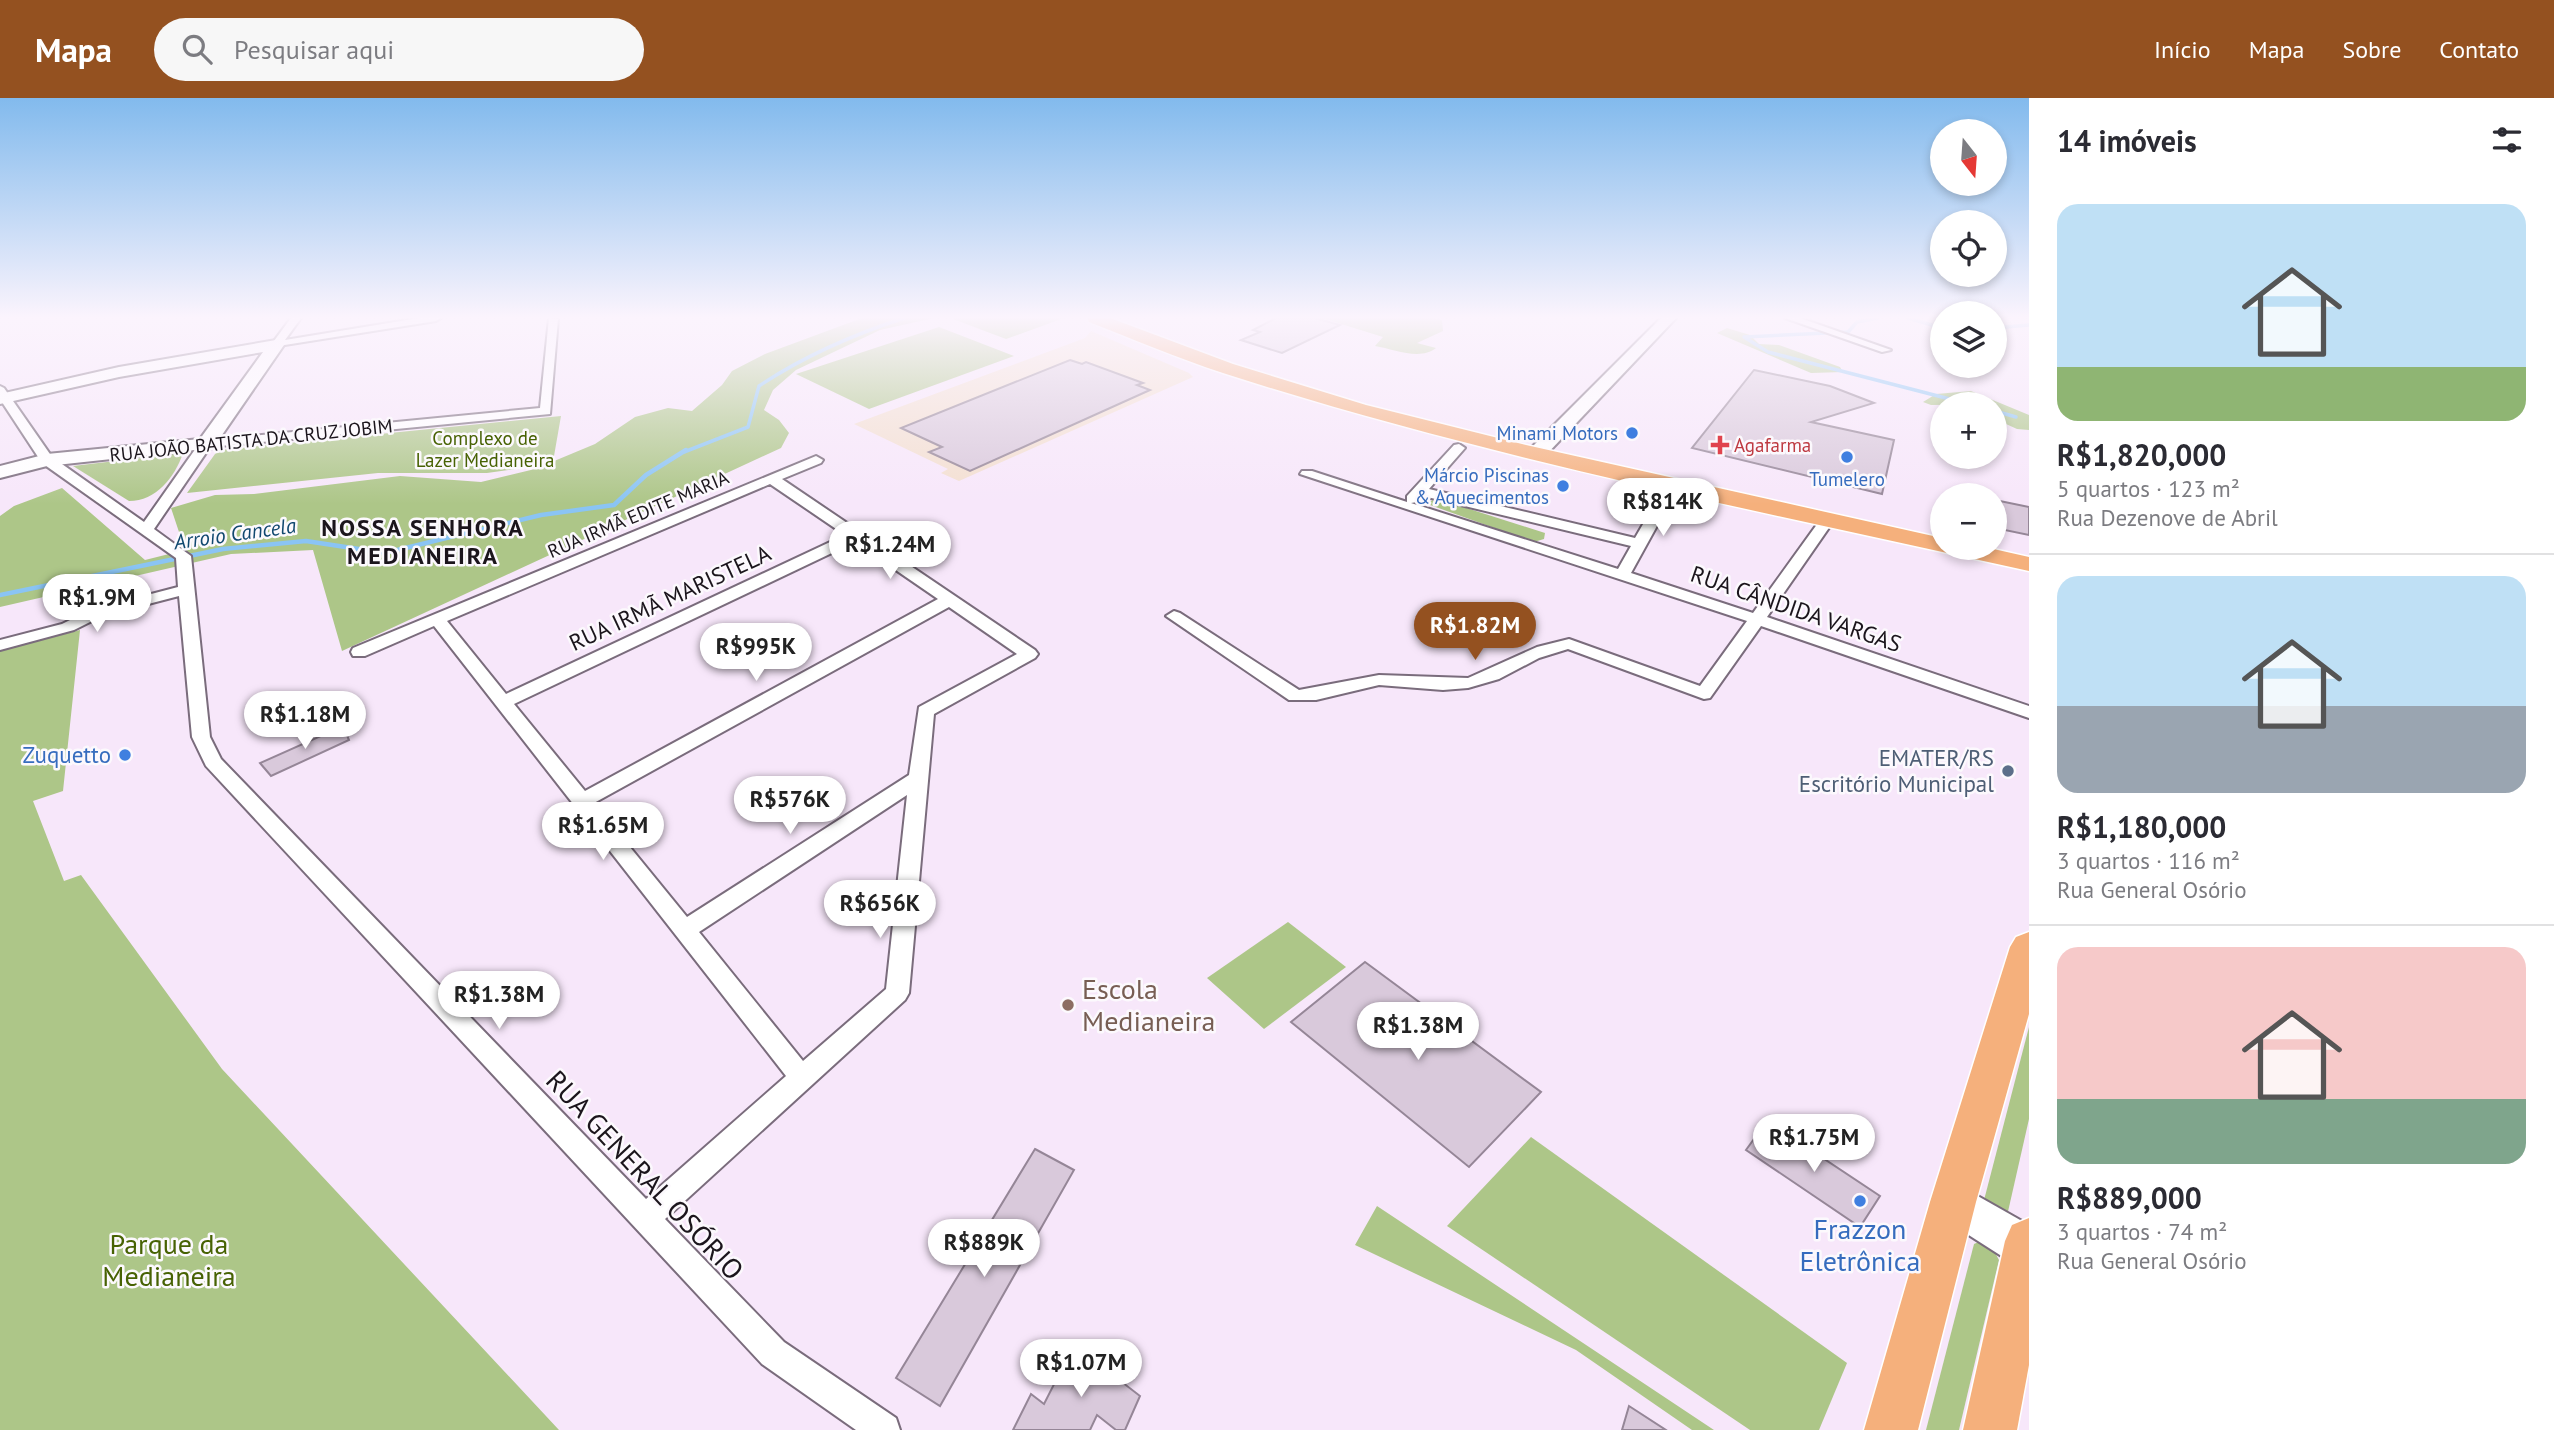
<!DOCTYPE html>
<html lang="pt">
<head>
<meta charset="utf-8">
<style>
	:root { --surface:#fff; --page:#f7f7f7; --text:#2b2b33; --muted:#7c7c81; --line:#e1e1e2; --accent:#945120 }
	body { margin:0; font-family:"PT Sans",sans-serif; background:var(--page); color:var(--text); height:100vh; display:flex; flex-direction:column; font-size:26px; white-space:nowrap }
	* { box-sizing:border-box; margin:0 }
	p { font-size:23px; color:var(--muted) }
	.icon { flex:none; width:38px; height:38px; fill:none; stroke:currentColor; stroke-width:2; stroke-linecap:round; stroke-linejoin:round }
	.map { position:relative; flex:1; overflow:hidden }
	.drawer { display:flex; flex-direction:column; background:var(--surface); width:525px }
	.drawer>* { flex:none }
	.needle { width:46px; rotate:163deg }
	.tools { position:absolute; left:1930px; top:21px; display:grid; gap:14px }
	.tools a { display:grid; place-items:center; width:77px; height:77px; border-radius:50%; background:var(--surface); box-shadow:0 4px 10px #0003; font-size:35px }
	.price { position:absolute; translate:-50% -60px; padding:0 16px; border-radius:24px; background:#fff; color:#222; font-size:23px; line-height:46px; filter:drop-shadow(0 2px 4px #0008) }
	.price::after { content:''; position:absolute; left:50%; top:42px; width:21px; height:16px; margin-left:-10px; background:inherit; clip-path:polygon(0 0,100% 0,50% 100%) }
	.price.current { background:var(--accent); color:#fff }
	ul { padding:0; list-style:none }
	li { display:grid; align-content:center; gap:14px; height:371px; padding:0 28px }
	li+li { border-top:2px solid var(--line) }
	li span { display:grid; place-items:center; height:217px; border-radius:21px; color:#555 }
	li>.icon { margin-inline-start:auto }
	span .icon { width:126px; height:126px; fill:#fffc; stroke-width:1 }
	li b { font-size:30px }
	h2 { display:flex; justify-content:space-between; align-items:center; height:84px; padding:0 28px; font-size:30px }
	header { display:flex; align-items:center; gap:42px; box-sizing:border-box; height:98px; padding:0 35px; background:var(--accent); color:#fff }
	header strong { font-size:33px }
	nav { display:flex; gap:38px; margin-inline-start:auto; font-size:24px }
	.search { width:490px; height:63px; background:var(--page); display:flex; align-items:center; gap:18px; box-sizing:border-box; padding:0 24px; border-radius:38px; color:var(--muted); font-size:26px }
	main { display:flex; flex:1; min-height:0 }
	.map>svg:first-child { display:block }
	.commercial { fill:#f3dfd0 }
	.green { fill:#adc688 }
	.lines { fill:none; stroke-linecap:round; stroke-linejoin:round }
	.stream-far1 { stroke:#8ac4f4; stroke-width:3.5 }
	.stream { stroke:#8ac4f4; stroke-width:4.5 }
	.building { fill:#d9c9db; stroke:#958697; stroke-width:2 }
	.street-casing { stroke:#7a6c7c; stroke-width:4 }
	.secondary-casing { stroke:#7a6c7c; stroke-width:4 }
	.primary-casing { stroke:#fff; stroke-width:3 }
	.street { fill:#fff; fill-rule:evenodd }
	.secondary { fill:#fff; fill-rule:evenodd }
	.primary { fill:#f5b07c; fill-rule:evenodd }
	.shop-dot { fill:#3f7fe0; stroke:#fcf9fd; stroke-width:2.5 }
	.health-dot { fill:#e0444e; stroke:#fcf9fd; stroke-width:2.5 }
	.service-dot { fill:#5c6f8a; stroke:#fcf9fd; stroke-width:2.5 }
	.education-dot { fill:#8d6e63; stroke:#fcf9fd; stroke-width:2.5 }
	.labels { text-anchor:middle; stroke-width:5; stroke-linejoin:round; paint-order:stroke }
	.far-shop-label { font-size:19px; fill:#366cbe; stroke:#fcf9fd; text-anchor:end }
	.far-park-label { font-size:19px; fill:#476203; stroke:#fcf9fd }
	.far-street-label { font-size:19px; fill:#1b151c; stroke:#fcf9fd }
	.far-health-label { font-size:19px; fill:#be3a42; stroke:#fcf9fd; text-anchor:start }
	.far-water-label { font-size:21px; font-style:italic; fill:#11486f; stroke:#fcf9fd }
	.street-label { font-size:23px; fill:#1b151c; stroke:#fcf9fd }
	.shop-label { font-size:23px; fill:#366cbe; stroke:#fcf9fd; text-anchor:end }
	.service-label { font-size:23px; fill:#4e5e75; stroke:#fcf9fd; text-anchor:end }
	.far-district-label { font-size:24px; font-weight:bold; letter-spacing:2px; fill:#1b151c; stroke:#fcf9fd }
	.near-education-label { font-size:28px; fill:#785e54; stroke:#fcf9fd; text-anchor:start }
	.near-street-label { font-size:28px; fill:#1b151c; stroke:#fcf9fd }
	.near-shop-label { font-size:28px; fill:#366cbe; stroke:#fcf9fd }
	.near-park-label { font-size:28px; fill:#476203; stroke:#fcf9fd }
</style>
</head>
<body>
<header>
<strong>Mapa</strong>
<div class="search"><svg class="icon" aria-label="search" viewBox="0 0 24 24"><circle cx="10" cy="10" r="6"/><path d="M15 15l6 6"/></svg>Pesquisar aqui</div>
<nav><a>Início</a><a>Mapa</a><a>Sobre</a><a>Contato</a></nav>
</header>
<main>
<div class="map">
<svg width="2029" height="1332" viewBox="0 0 2029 1332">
	<rect width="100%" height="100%" fill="#f7e7fa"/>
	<polygon class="commercial" points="1091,233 1189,275 1193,279 959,383 941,375 948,371 854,326 1085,240"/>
	<g class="green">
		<polygon points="862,220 934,220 880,232 796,272 773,292 764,312 779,322 789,335 781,350 342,553 313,452 231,456 0,509 0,418 14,408 62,390 145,462 185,452 171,410 215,397 254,396 400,378 481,384 535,371 595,346 635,319 668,310 692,313 722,287 732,273 765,256"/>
		<polygon points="958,220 1064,220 1006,241 953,221"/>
		<path d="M1322,220H1434L1442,222L1443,233L1417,245L1436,250C1420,263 1394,251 1375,248L1383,239Z"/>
		<polygon points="939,229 1014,258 869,311 796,276"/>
		<polygon points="1727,230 1750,237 1759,246 1779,247 1840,269 1843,274 1811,275 1717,235"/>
		<polygon points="1971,293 2029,317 2029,332 2017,331 1995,321 1995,306 1931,307 1923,304 1936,296"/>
		<polygon points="561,318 554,358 515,371 487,375 378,375 187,395 215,356 220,352"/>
		<path d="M183,355C175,379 156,403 129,403L73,368Z"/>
		<polygon points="1438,401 1545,435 1544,441 1534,444 1430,407 1430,403"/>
		<polygon points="80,532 63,693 33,703 64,783 81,777 222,971 559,1332 0,1332 0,553"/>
		<polygon points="1288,824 1346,869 1264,931 1207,880"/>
		<polygon points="2029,929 2029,1021 2007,1118 1983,1106"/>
		<polygon points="1531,1039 1847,1265 1819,1332 1750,1332 1447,1128"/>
		<polygon points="1377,1108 1714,1332 1692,1332 1576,1252 1355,1147"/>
		<polygon points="1981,1143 1992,1149 1999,1162 1959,1332 1926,1332 1974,1146"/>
	</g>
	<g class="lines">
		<g class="stream-far1">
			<polyline points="1878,220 1857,224 1848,234 1744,239 1768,254 1969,306"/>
			<polyline points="1908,220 1942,230"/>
			<polyline points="1995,230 2029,227"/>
			<polyline points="1995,313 2016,319"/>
			<path d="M684,354L748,329L759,288C804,258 852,237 904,220"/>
		</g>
		<polyline class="stream" points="0,497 223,451 306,443 385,455 541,417 614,407 646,377 686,352"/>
	</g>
	<g class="building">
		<polygon points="1276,220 1315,220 1340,227 1282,255 1241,242 1260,234 1253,232"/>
		<polygon points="1070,262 1082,266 1086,264 1143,285 1137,287 1150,292 970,373 929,354 942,349 901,330"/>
		<polygon points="1754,272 1830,288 1874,305 1811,324 1894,342 1882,396 1692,350"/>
		<polygon points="1995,402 2029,409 2029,437 1995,430"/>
		<polygon points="343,628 349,642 271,678 260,665"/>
		<polygon points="1365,864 1541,994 1469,1069 1291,924"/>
		<polygon points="1767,1023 1880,1098 1860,1129 1746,1052"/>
		<polygon points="1035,1051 1074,1072 940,1308 896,1280"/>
		<polygon points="1074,1247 1140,1298 1125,1332 1116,1332 1097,1317 1090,1332 1013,1332 1031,1296 1044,1306"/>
		<polygon points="1629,1308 1666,1332 1622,1332"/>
	</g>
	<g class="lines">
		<g class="street-casing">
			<g id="street">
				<polygon points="291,220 301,220 285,242 419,220 441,220 436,223 272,249 271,247"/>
				<path d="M549,220L558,221L550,316L210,349L154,431L191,458L210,639L221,661L646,1101L786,978L434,528L365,558H353L351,554L353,550L816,358L823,362L821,365L782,381L1035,552L1038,556L1035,560L934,616L909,895L905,902L665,1121L784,1244L896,1320L900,1332H856L762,1266L206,668L192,639L179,498L102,518L74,532L0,552V542L62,526L90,512L178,489L176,460L42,365L0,301V288L4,290L52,359L144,424L201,343L540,310ZM770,386L845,437L506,596L447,523ZM855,444L938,501L585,693L514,606ZM949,509L1017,556L919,609L909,677L687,819L594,705ZM907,697L886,891L803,963L699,834Z"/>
				<polygon points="1785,220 1800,220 1891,252 1882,254"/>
				<path d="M1459,346L1465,350L1429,391L1635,440L1668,383H1678L1680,386L1631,475L1753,515L1823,418H1833L1835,421L1767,519L2029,608V620L1761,528L1710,600L1704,601L1568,551L1539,560L1499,581L1468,590L1443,592L1379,587L1316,602H1289L1166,518L1174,513L1180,515L1299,592L1379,577L1468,580L1537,549L1569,541L1700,588L1747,523L1300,376L1302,373H1312L1407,404V398L1454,347ZM1423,398L1631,448L1618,471L1411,405L1417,404Z"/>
			</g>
		</g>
		<g class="secondary-casing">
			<g id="secondary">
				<polygon points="1661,220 1676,220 1544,359 1530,359 1528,355 1530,351"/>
				<polygon points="276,242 284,247 213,350 47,368 0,380 0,368 47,356 200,341 263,254 119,279 0,306 0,296 119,269"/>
				<polygon points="1953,1084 2029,1127 2029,1172 2014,1166 1939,1118 1933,1104 1939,1090"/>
			</g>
		</g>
		<g class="primary-casing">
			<g id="primary">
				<path d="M1087,220H1110L1233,266L1366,307L1526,347L1942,440V450H1989L2029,459V473C1761,413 1486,360 1223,275C1177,260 1133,241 1089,224Z"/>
				<polygon points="2029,834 2029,916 1976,1104 1918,1332 1864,1332 1930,1104 2010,849 2016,839"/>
				<polygon points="2029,1120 2029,1267 2017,1332 1963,1332 2005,1143 2012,1127"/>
			</g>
		</g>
		<use href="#street" class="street"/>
		<use href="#secondary" class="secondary"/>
		<use href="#primary" class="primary"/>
	</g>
	<linearGradient id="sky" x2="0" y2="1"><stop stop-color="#82baed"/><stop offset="0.54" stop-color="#fbf4fd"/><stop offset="1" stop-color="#fbf4fd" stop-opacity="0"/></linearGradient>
	<rect width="2029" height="406" fill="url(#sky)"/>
	<g class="shop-dot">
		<circle cx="1632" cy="335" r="7"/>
		<circle cx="1847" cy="359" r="7"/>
		<circle cx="1563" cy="388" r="7"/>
		<circle cx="125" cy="657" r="7"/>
		<circle cx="1860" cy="1103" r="7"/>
	</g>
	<path class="health-dot" d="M1716.5 336.5h7v7h7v7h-7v7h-7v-7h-7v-7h7z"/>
	<circle class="service-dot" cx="2008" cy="673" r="7"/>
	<circle class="education-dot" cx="1068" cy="907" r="7"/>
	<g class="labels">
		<g class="far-shop-label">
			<text x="1618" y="342">Minami Motors</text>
			<text x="1549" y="384">Márcio Piscinas<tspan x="1549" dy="22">&amp; Aquecimentos</tspan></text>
			<text x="1847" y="388" text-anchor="middle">Tumelero</text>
		</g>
		<g class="far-park-label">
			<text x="485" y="347">Complexo de<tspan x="485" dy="22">Lazer Medianeira</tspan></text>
		</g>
		<g class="far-street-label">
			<text transform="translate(251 342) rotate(-6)" y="7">RUA JOÃO BATISTA DA CRUZ JOBIM</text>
			<text transform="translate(638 416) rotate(-23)" y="7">RUA IRMÃ EDITE MARIA</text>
		</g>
		<g class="far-health-label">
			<text x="1734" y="354">Agafarma</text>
		</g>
		<g class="far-water-label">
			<text transform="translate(235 436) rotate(-8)" y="7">Arroio Cancela</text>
		</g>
		<g class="street-label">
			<text transform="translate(670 500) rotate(-25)" y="8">RUA IRMÃ MARISTELA</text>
			<text transform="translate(1796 511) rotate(19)" y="8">RUA CÂNDIDA VARGAS</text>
		</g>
		<g class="shop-label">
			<text x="111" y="665">Zuquetto</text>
		</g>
		<g class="service-label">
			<text x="1994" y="668">EMATER/RS<tspan x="1994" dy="26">Escritório Municipal</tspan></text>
		</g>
		<g class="far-district-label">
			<text x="423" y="438">NOSSA SENHORA<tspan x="423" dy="28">MEDIANEIRA</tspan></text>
		</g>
		<g class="near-education-label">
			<text x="1082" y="901">Escola<tspan x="1082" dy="32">Medianeira</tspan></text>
		</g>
		<g class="near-street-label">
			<text transform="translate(645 1077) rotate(47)" y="10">RUA GENERAL OSÓRIO</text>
		</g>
		<g class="near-shop-label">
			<text x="1860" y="1141">Frazzon<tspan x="1860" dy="32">Eletrônica</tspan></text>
		</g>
		<g class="near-park-label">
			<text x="169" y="1156">Parque da<tspan x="169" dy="32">Medianeira</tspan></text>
		</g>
	</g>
</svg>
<div class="tools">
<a><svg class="needle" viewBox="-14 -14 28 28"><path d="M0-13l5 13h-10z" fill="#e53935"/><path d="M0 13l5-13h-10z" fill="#7c7c81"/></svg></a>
<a><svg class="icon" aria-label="locate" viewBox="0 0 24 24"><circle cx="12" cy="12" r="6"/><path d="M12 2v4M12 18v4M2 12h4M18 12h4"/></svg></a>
<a><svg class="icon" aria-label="layers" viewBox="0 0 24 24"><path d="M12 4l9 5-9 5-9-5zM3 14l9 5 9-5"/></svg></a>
<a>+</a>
<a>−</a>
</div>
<b class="price" style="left:1663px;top:440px">R$814K</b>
<b class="price" style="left:890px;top:483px">R$1.24M</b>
<b class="price" style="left:97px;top:536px">R$1.9M</b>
<b class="price current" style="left:1475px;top:564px">R$1.82M</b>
<b class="price" style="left:756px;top:585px">R$995K</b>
<b class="price" style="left:305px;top:653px">R$1.18M</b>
<b class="price" style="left:790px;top:738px">R$576K</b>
<b class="price" style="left:603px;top:764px">R$1.65M</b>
<b class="price" style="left:880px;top:842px">R$656K</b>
<b class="price" style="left:499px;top:933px">R$1.38M</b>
<b class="price" style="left:1418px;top:964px">R$1.38M</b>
<b class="price" style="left:1814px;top:1076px">R$1.75M</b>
<b class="price" style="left:984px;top:1181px">R$889K</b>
<b class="price" style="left:1081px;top:1301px">R$1.07M</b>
</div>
<section class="drawer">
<h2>14 imóveis<svg class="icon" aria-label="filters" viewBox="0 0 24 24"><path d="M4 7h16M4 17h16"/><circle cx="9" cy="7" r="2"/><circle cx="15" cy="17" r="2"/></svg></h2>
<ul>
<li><span style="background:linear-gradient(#bfe0f5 75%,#8fb573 0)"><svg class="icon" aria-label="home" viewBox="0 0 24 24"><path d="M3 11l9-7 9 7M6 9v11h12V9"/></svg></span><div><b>R$1,820,000</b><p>5 quartos · 123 m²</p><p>Rua Dezenove de Abril</p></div></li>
<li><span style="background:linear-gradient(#bfe0f5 60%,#9aa5b1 0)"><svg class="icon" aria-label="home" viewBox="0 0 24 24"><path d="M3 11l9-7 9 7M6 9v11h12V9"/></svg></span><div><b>R$1,180,000</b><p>3 quartos · 116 m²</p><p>Rua General Osório</p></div></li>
<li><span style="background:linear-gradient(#f6c9c9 70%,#7fa58c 0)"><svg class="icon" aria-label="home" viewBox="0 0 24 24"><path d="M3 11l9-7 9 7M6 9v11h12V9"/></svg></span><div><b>R$889,000</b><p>3 quartos · 74 m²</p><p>Rua General Osório</p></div></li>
</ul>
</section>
</main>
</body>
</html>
